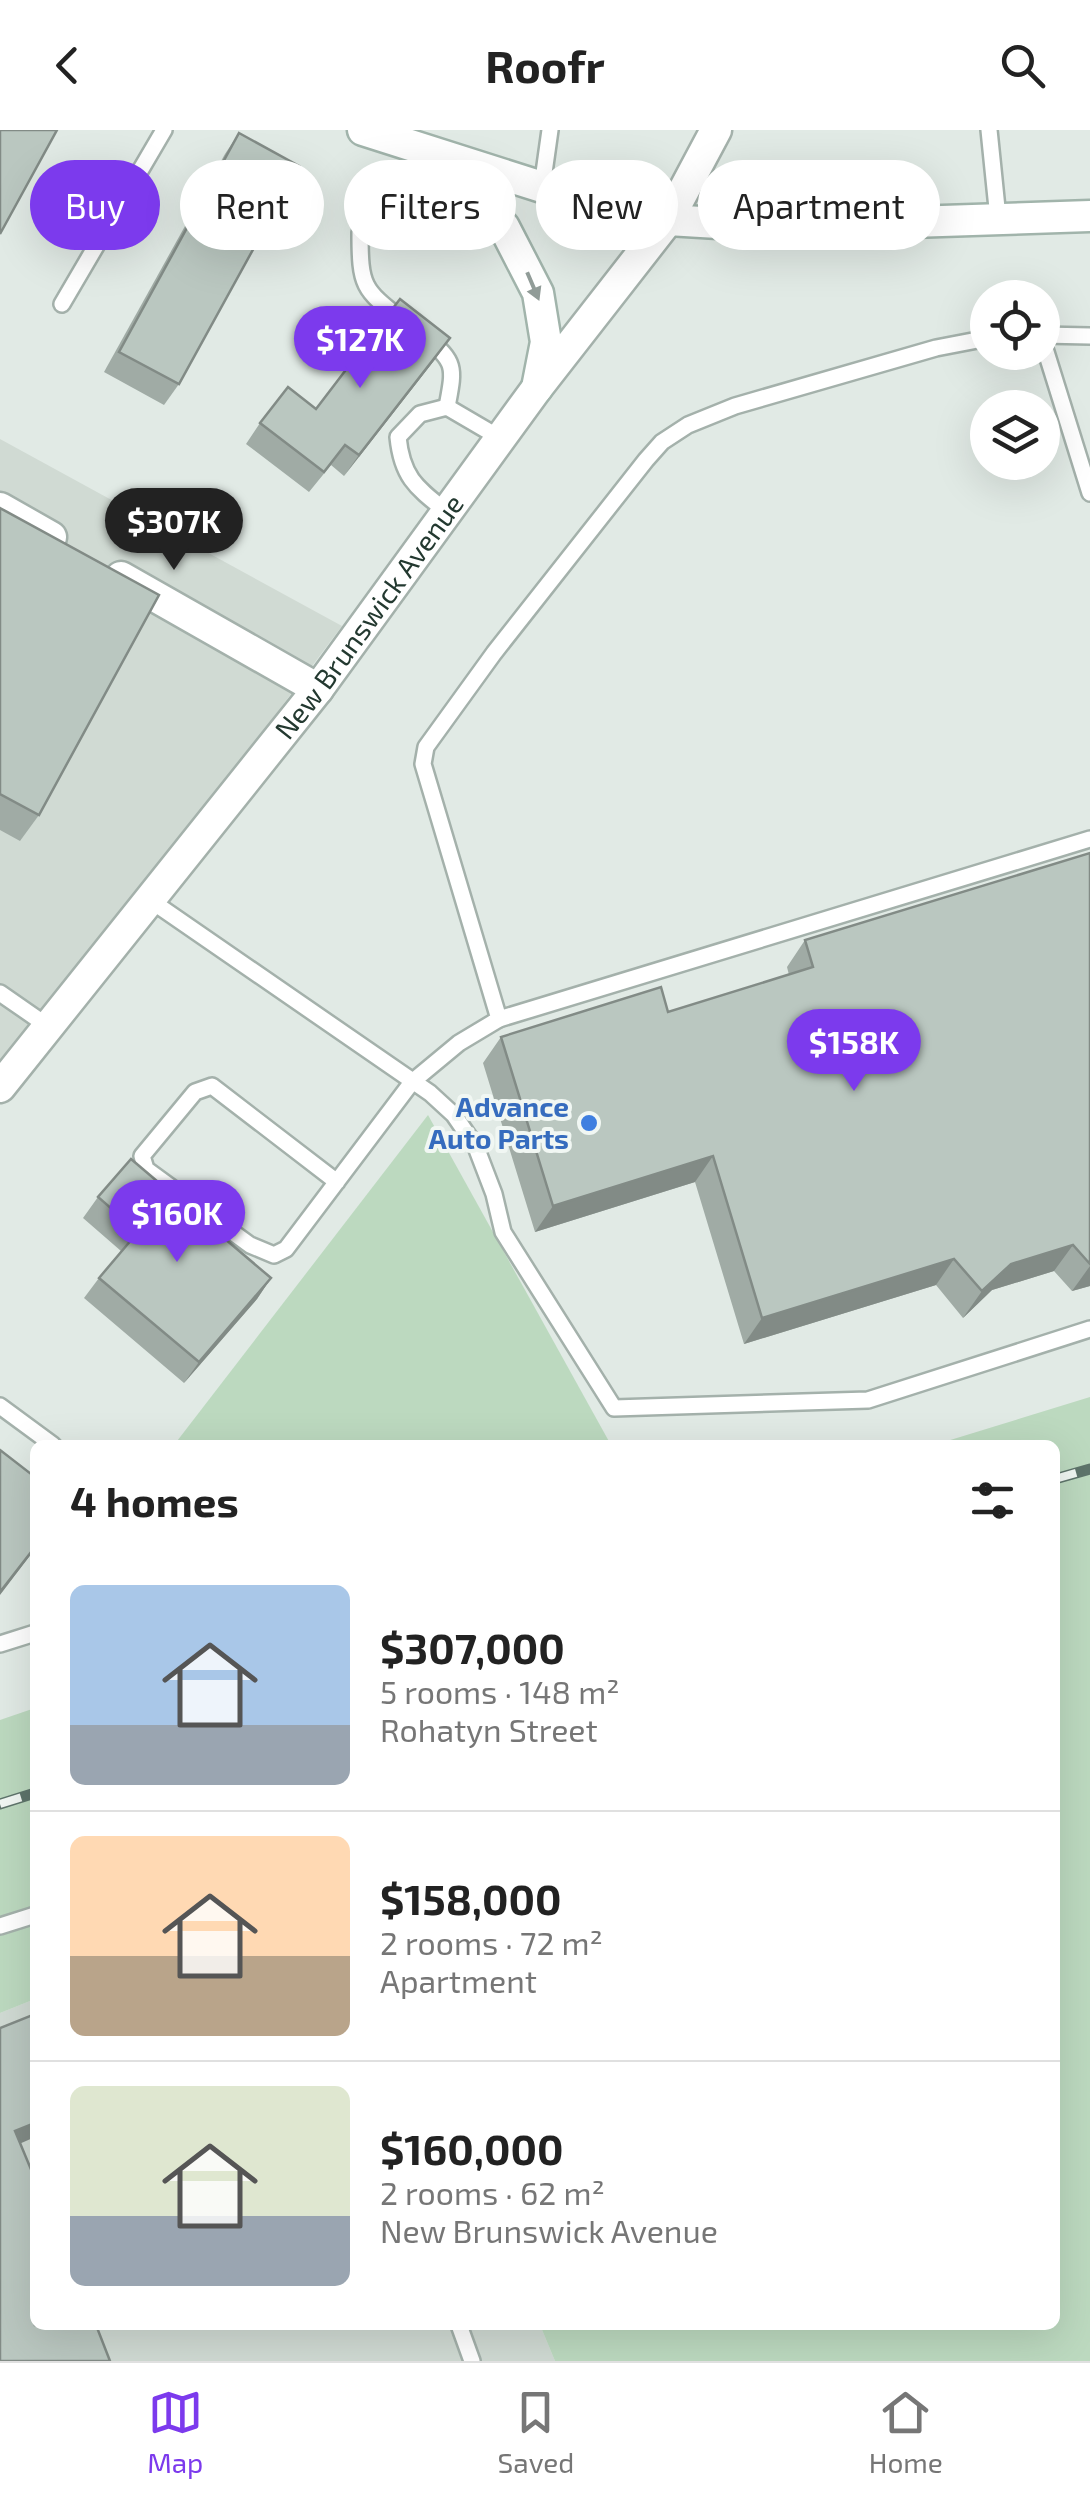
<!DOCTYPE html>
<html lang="en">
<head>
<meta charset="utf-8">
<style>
	:root { --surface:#fff; --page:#f2f2f2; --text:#222; --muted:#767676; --line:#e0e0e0; --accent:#7c3aed }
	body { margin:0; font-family:"Exo 2",sans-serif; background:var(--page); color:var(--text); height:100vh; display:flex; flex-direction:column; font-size:38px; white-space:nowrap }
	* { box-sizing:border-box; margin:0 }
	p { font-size:32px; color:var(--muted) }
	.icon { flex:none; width:55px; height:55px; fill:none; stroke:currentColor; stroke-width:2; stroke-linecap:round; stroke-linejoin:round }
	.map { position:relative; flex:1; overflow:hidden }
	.panel { position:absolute; left:30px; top:1310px; width:1030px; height:890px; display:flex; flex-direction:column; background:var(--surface); border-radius:15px; box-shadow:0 10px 40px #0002 }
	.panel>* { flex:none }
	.guide { position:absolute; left:30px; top:30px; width:1030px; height:90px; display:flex; gap:20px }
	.fabs { position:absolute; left:970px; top:150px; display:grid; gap:20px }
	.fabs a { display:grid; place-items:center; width:90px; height:90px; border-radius:50%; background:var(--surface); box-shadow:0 10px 40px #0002; font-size:50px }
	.price { position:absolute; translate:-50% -85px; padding:0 22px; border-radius:35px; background:var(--accent); color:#fff; font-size:32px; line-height:65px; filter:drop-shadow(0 2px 5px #0008) }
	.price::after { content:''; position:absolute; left:50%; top:60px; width:30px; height:22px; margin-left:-15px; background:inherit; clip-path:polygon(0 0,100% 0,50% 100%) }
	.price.active { background:#222; color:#fff }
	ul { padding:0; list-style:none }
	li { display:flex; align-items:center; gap:30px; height:250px; padding:0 40px }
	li+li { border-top:2px solid var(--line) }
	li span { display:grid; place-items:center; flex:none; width:280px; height:200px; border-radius:15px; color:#555 }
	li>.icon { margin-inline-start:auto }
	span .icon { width:120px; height:120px; fill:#fffc; stroke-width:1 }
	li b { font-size:42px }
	h2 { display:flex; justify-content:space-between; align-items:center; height:120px; padding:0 40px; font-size:42px }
	.tag { padding:0 35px; border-radius:45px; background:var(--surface); box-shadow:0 10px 40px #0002; font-size:35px; line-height:90px }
	.tag.active { background:var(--accent); color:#fff }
	header { display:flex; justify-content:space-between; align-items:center; height:130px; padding:0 40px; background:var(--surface); font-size:45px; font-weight:700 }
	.dock { display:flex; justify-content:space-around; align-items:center; height:140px; border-top:2px solid var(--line); background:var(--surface); font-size:28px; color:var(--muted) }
	.dock a { display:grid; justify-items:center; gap:5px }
	.dock .active { color:var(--accent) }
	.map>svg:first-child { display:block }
	.built { fill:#d0dad3 }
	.green { fill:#bcd9bf }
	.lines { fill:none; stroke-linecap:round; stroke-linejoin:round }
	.service-casing { stroke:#a4b1ab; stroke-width:20 }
	.minor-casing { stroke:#a4b1ab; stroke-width:35 }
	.tertiary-casing { stroke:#a4b1ab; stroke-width:35 }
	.secondary-casing { stroke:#a1b4ab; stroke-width:35 }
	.service { stroke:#fff; stroke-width:15 }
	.minor { stroke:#fff; stroke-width:30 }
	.tertiary { stroke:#fff; stroke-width:30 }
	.secondary { stroke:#fff; stroke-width:30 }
	.rail-casing { stroke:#5e746b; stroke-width:11 }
	.rail { stroke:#f1f7f3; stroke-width:8; stroke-dasharray:22; stroke-linecap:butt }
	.wall { fill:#a0aba5 }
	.shaded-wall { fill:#828b86 }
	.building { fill:#bac7c0; stroke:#828b86; stroke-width:2.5 }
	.oneway { fill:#919c98 }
	.shop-dot { fill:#3f7fe0; stroke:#f1f7f3; stroke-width:4 }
	.labels { text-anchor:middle; stroke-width:8; stroke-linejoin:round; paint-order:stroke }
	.street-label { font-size:28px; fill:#233930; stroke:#f1f7f3 }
	.shop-label { font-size:28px; font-weight:bold; fill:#366cbe; stroke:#f1f7f3; text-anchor:end }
</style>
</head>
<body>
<header><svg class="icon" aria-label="back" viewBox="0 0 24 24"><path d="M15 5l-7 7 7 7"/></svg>Roofr<svg class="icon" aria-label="search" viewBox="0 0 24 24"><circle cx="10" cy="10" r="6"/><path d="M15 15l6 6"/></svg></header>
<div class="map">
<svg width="1090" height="2231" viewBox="0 0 1090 2231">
	<rect width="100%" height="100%" fill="#e1eae5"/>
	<g class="built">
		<polygon points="0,309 342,496 0,952"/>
		<polygon points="35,1869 35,2195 540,2195 555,2231 0,2231 0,1883"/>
	</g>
	<g class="green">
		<polygon points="428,985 611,1315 174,1315"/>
		<polygon points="1090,1267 1090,2231 555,2231 540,2195 1055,2195 1055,1315 934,1315"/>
		<polygon points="35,1578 35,1869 0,1883 0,1590"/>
	</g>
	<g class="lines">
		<g class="service-casing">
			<g id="service">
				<polyline points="989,0 998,88"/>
				<polyline points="542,57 550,0"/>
				<polyline points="62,174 164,0"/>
				<path d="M407,194C363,159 360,159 360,102L433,24"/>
				<polyline points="1042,205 1090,206"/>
				<path d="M426,208C457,232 454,239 447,277"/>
				<polyline points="1042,209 1090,363"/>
				<path d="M447,382C417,358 402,348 398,307L420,284L447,277L500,308"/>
				<polyline points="150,770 430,963 454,985 476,1017 494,1064 503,1102 614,1278 868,1270 1090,1199"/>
				<polyline points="0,863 49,897"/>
				<polyline points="499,889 1090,709"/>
				<polyline points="337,1052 212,956 195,962 142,1026 146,1039 250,1115 274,1125 286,1119 412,952 459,913 499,889 423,634 426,617 494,523 646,330 662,312 688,295 735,276 936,218 988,208"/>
				<polyline points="0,1276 53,1315"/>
				<polyline points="0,1514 35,1503"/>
				<polyline points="0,1796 35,1785"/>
				<polyline points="459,2195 472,2231"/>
			</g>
		</g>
		<g class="minor-casing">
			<g id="minor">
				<polyline points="668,90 716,0"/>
				<polyline points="0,378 51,407"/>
				<polyline points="121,447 318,559"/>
			</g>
		</g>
		<g class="tertiary-casing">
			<g id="tertiary">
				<path id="s1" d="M0,957L318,559L537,258L668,90"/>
			</g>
		</g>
		<g class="secondary-casing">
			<g id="secondary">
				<polyline points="363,0 542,57 668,90 751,95 851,94 1090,86"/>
				<polyline points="435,26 504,97 538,163 546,212 537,258"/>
			</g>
		</g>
		<use href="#service" class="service"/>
		<use href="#minor" class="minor"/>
		<use href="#tertiary" class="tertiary"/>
		<use href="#secondary" class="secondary"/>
		<g class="rail-casing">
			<g id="rail">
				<polyline points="1055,1349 1090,1339"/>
				<polyline points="0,1674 35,1663"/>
			</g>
		</g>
		<use href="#rail" class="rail"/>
	</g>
	<g class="wall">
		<polygon points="239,3 179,254 164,275 104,242 225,24"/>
		<polygon points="436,228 344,346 331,335 309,362 246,314 260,293 316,279"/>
		<polygon points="0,378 39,685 20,711 0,700"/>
		<polygon points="1090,723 1090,1156 1072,1161 1054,1141 992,1160 963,1188 936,1155 744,1214 695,1052 535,1102 483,933 501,907 668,882 789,845 787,837 805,810"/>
		<polygon points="98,1067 271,1148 257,1169 184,1253 84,1168 99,1148 121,1121 83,1088"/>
	</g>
	<g class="shaded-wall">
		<polygon points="450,208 436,228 344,346 359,325"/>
		<polygon points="713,1026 695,1052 535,1102 553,1076"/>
		<polygon points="1073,1115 1054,1141 992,1160 963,1188 982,1161 1011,1134"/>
		<polygon points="954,1129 936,1155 744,1214 762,1188"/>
		<polygon points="1090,1136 1090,1156 1072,1161"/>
		<polygon points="271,1148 257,1169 184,1253 199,1232"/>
		<polygon points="35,1417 35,1419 0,1465 0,1462"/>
		<polygon points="35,1993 35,2007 1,2022 15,2001"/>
	</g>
	<g class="building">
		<polygon points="0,0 57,0 0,104"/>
		<polygon points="239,3 299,36 179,254 119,222"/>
		<polygon points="400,169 450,208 359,325 345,315 324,342 260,293 288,257 316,279"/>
		<polygon points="0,378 159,465 39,685 0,664"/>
		<polygon points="1090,723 1090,1134 1073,1115 1011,1134 982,1161 954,1129 762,1188 713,1026 553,1076 501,907 661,857 668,882 813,837 805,810"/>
		<polygon points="131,1029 271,1148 199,1232 99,1148 138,1102 98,1067"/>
		<polygon points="0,1320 35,1347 35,1417 0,1462"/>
		<polygon points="35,1884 35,1993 15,2001 35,2049 35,2195 96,2195 110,2231 0,2231 0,1898"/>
	</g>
	<defs><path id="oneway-solid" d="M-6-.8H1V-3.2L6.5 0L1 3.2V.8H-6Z" transform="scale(2.5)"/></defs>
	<use class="oneway" href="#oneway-solid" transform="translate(533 156) rotate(67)"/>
	<circle class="shop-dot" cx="589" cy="993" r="10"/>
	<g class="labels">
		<g class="street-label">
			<text dy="10" stroke="none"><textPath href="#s1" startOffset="598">New Brunswick Avenue</textPath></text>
		</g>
		<g class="shop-label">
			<text x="569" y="987">Advance<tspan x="569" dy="32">Auto Parts</tspan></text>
		</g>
	</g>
</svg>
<div class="fabs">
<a><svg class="icon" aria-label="locate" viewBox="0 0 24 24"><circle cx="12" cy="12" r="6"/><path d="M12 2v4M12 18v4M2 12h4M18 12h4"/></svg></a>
<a><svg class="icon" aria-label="layers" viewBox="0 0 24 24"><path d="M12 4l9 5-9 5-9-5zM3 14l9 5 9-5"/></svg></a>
</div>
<b class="price" style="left:360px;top:261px">$127K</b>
<b class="price active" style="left:174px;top:443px">$307K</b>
<b class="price" style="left:854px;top:964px">$158K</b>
<b class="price" style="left:177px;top:1135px">$160K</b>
<div class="guide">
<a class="tag active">Buy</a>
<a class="tag">Rent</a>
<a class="tag">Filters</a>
<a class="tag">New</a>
<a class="tag">Apartment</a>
</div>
<section class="panel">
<h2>4 homes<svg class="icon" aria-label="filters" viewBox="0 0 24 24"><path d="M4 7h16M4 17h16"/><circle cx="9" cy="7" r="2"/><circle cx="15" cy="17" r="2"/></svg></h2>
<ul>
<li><span style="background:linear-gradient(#a9c7e8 70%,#9aa5b1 0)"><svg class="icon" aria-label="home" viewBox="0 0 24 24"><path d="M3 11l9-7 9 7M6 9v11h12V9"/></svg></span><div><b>$307,000</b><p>5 rooms · 148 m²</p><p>Rohatyn Street</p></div></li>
<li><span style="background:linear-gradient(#ffd9b3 60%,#b9a48a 0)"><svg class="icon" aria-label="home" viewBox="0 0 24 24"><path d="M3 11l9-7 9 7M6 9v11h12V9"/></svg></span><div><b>$158,000</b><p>2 rooms · 72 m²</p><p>Apartment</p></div></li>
<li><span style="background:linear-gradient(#dfe7d0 65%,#9aa5b1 0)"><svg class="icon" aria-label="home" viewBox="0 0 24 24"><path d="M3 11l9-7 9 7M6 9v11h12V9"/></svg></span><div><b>$160,000</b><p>2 rooms · 62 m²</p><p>New Brunswick Avenue</p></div></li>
</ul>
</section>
</div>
<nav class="dock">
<a class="active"><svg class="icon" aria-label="map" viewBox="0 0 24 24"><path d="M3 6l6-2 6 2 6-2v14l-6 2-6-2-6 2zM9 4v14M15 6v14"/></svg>Map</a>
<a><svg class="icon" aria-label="saved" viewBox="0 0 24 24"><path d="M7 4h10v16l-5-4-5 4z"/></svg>Saved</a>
<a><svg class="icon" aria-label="home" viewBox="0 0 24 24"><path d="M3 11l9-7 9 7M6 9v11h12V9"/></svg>Home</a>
</nav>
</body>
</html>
